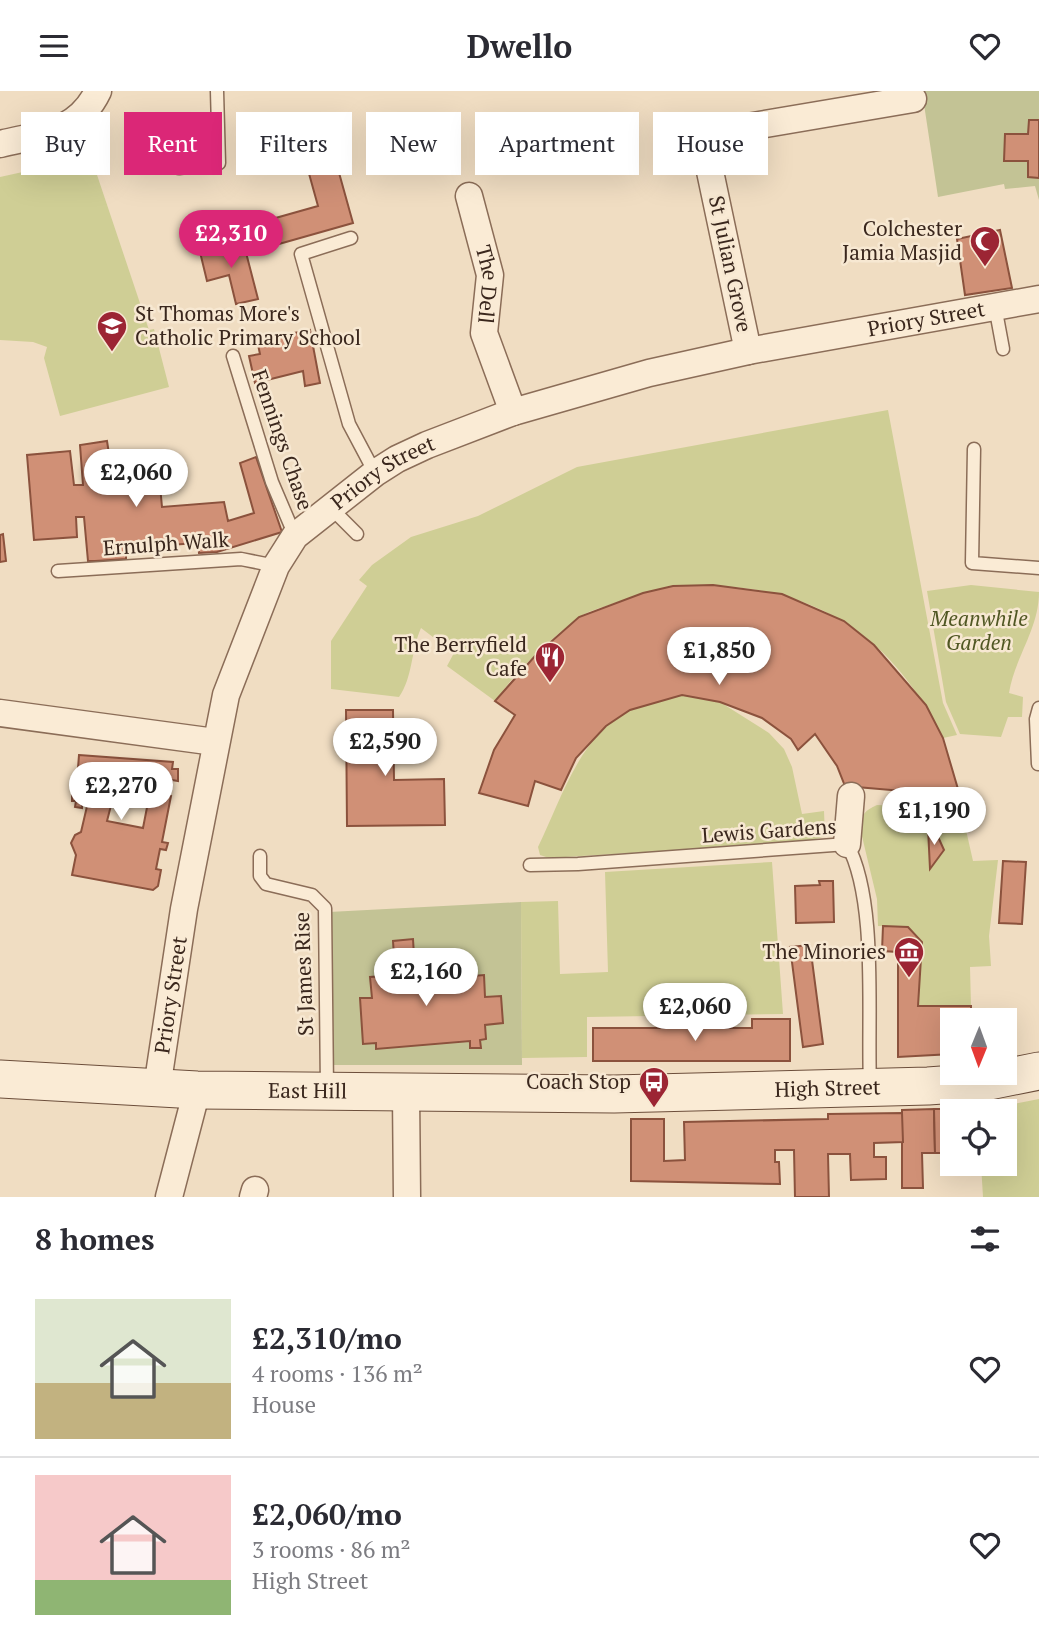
<!DOCTYPE html>
<html lang="en">
<head>
<meta charset="utf-8">
<style>
	:root { --surface:#fff; --page:#f2f2f3; --text:#2b2b33; --muted:#7c7c81; --line:#e1e1e2; --accent:#db2777 }
	body { margin:0; font-family:"PT Serif",serif; background:var(--page); color:var(--text); height:100vh; display:flex; flex-direction:column; font-size:26px; white-space:nowrap }
	* { box-sizing:border-box; margin:0 }
	p { font-size:23px; color:var(--muted) }
	.icon { flex:none; width:38px; height:38px; fill:none; stroke:currentColor; stroke-width:2; stroke-linecap:round; stroke-linejoin:round }
	.map { position:relative; height:1106px; overflow:hidden }
	.sheet { display:flex; flex-direction:column; background:var(--surface); flex:1 }
	.sheet>* { flex:none }
	.top-card { position:absolute; left:21px; top:21px; width:998px; height:63px; display:flex; gap:14px }
	.needle { width:46px; rotate:181deg }
	.fabs { position:absolute; left:940px; top:917px; display:grid; gap:14px }
	.fabs a { display:grid; place-items:center; width:77px; height:77px; border-radius:0px; background:var(--surface); box-shadow:0 7px 28px #0002; font-size:35px }
	.price { position:absolute; translate:-50% -60px; padding:0 16px; border-radius:24px; background:#fff; color:#222; font-size:23px; line-height:46px; filter:drop-shadow(0 2px 4px #0008) }
	.price::after { content:''; position:absolute; left:50%; top:42px; width:21px; height:16px; margin-left:-10px; background:inherit; clip-path:polygon(0 0,100% 0,50% 100%) }
	.price.current { background:var(--accent); color:#fff }
	ul { padding:0; list-style:none }
	li { display:flex; align-items:center; gap:21px; height:175px; padding:0 35px }
	li+li { border-top:2px solid var(--line) }
	li span { display:grid; place-items:center; flex:none; width:196px; height:140px; border-radius:0px; color:#555 }
	li>.icon { margin-inline-start:auto }
	span .icon { width:84px; height:84px; fill:#fffc; stroke-width:1 }
	li b { font-size:30px }
	h2 { display:flex; justify-content:space-between; align-items:center; height:84px; padding:0 35px; font-size:30px }
	.tag { padding:0 24px; border-radius:0px; background:var(--surface); box-shadow:0 7px 28px #0002; font-size:24px; line-height:63px }
	.tag.current { background:var(--accent); color:#fff }
	header { display:flex; justify-content:space-between; align-items:center; height:91px; padding:0 35px; background:var(--surface); font-size:32px; font-weight:700 }
	.map>svg:first-child { display:block }
	.green { fill:#cfce95 }
	.cemetery { fill:#c3c395 }
	.building { fill:#d09076; stroke:#8b523d; stroke-width:2 }
	.lines { fill:none; stroke-linecap:round; stroke-linejoin:round }
	.lane-casing { stroke:#8b6d58; stroke-width:15 }
	.street-casing { stroke:#8b6d58; stroke-width:29 }
	.secondary-casing { stroke:#6c4e3b; stroke-width:39 }
	.lane { stroke:#faebd5; stroke-width:12 }
	.street { stroke:#faebd5; stroke-width:26 }
	.secondary { stroke:#faebd5; stroke-width:37 }
	.labels { text-anchor:middle; stroke-width:5; stroke-linejoin:round; paint-order:stroke }
	.poi-label { font-size:21px; fill:#3a271d; stroke:#f7e8d2; text-anchor:end }
	.street-label { font-size:21px; fill:#3a271d; stroke:#f7e8d2 }
	.park-label { font-size:21px; font-style:italic; fill:#505723; stroke:#f7e8d2 }
</style>
</head>
<body>
<header><svg class="icon" aria-label="menu" viewBox="0 0 24 24"><path d="M4 6h16M4 12h16M4 18h16"/></svg>Dwello<svg class="icon" aria-label="heart" viewBox="0 0 24 24"><path d="M12 20l-8-8c-3-5 5-10 8-4 3-6 11-1 8 4z"/></svg></header>
<div class="map">
<svg width="1039" height="1106" viewBox="0 0 1039 1106">
	<rect width="100%" height="100%" fill="#f0ddc2"/>
	<g class="green">
		<polygon points="91,66 149,239 154,238 169,296 60,325 44,267 47,256 33,251 0,249 0,86"/>
		<path d="M888,319L943,612L957,644L943,647C922,606 895,567 857,540C787,489 691,484 612,513C601,517 587,520 578,527C548,550 516,580 495,610L447,575L454,562L421,537C411,559 413,586 399,606L331,598V550L367,495L359,489L372,474L411,446L478,425L577,376Z"/>
		<path d="M971,494L1039,501C1039,538 1015,566 1009,602L1023,606L1022,626H1008L1001,646L960,643L946,611L927,500Z"/>
		<path d="M682,604L720,611L769,642L784,658L792,676L802,723L824,720L825,745L807,751L549,767L540,764L538,756C561,709 580,643 630,619C645,611 665,608 682,604Z"/>
		<path d="M877,714L961,717L973,770L998,769L989,845L991,875L970,876L971,915H918L922,851L908,836L878,835L877,808L860,737C861,724 865,719 877,714Z"/>
		<polygon points="772,771 783,923 587,926 587,966 522,967 521,811 558,810 560,883 608,881 605,781"/>
		<polygon points="1039,1008 1039,1106 983,1106 981,1073 1004,1073 1004,1020 977,1020"/>
	</g>
	<g class="cemetery">
		<polygon points="922,0 1039,0 1039,109 1035,95 1005,98 1004,93 938,106"/>
		<polygon points="521,811 522,974 332,974 329,821"/>
	</g>
	<g class="building">
		<polygon points="1029,29 1039,29 1039,87 1028,86 1028,70 1004,70 1005,43 1028,43"/>
		<polygon points="331,53 353,132 279,153 272,128 318,115 303,61"/>
		<polygon points="1000,139 1012,197 965,204 957,148"/>
		<polygon points="243,150 258,208 236,213 229,184 207,190 200,161"/>
		<polygon points="310,239 320,292 305,295 303,280 255,292 249,265 260,263 257,249"/>
		<polygon points="107,350 109,363 120,362 122,379 102,381 103,391 159,384 162,416 224,411 228,430 254,422 240,372 256,366 282,441 217,461 199,462 198,452 169,454 170,458 126,462 126,468 95,470 88,470 84,426 76,426 77,446 34,449 27,364 70,360 74,394 83,394 80,354"/>
		<polygon points="3,443 6,470 0,471 0,444"/>
		<polygon points="713,494 782,503 844,530 874,554 926,614 943,647 960,705 845,695 837,675 815,643 798,659 791,648 762,627 720,611 682,604 630,619 606,635 576,667 561,699 535,690 528,715 479,702 494,659 515,624 495,610 535,565 579,526 643,502 673,495"/>
		<polygon points="346,619 393,619 394,689 444,688 445,734 347,735"/>
		<polygon points="79,664 173,671 172,678 178,678 178,690 172,689 171,698 117,691 107,730 143,737 150,701 171,705 162,751 168,752 166,759 160,758 156,778 161,779 158,795 153,799 72,784 76,764 71,752 75,744 81,741 88,711 82,711 82,717 75,716 76,710 72,710 72,702 76,703"/>
		<polygon points="928,737 935,739 944,759 930,778"/>
		<polygon points="1003,770 1026,771 1022,833 999,832"/>
		<polygon points="819,790 833,790 834,831 796,832 795,795 820,794"/>
		<polygon points="883,835 908,836 922,851 918,915 971,915 971,929 952,929 952,963 898,966 898,861 882,860"/>
		<polygon points="413,848 415,881 411,881 412,890 484,884 485,906 501,905 503,932 485,934 486,948 480,949 481,957 470,957 470,950 376,958 376,952 363,953 360,907 372,907 370,886 399,884 395,881 393,850"/>
		<polygon points="810,854 823,953 803,956 790,856"/>
		<polygon points="752,928 790,928 790,970 593,970 593,937 752,937"/>
		<polygon points="934,1018 935,1062 922,1062 923,1097 902,1097 902,1019"/>
		<polygon points="934,1018 976,1018 976,1020 952,1020 952,1062 935,1062"/>
		<polygon points="902,1022 903,1051 874,1052 874,1066 886,1066 886,1088 851,1089 850,1063 828,1063 829,1106 795,1106 794,1059 775,1059 775,1071 779,1071 780,1093 631,1090 631,1028 664,1028 664,1070 685,1069 684,1031 828,1028 828,1023"/>
	</g>
	<g class="lines">
		<g class="lane-casing">
			<g id="lane">
				<polyline points="179,77 219,72 217,0"/>
				<polyline points="351,147 301,163 349,333 375,382"/>
				<polyline points="995,215 1003,258"/>
				<polyline points="233,265 272,391 295,445"/>
				<polyline points="974,358 972,472 1039,477"/>
				<polyline points="331,417 357,443"/>
				<polyline points="58,480 241,468 276,475"/>
				<polyline points="1038,673 1036,628 1039,617"/>
				<polyline points="260,765 260,785 266,793 312,804 325,817 327,998"/>
				<path d="M530,774L578,773L847,753C878,809 867,927 870,993"/>
			</g>
		</g>
		<g class="street-casing">
			<g id="street">
				<path d="M0,53C41,43 78,42 98,0"/>
				<path id="s1" d="M469,105L490,184L484,242L513,321"/>
				<polyline points="748,260 704,52 712,42 913,8"/>
				<polyline points="0,622 215,651"/>
				<polyline points="847,753 851,705"/>
				<path id="s2" d="M157,997L184,818L226,604L276,475L295,445L375,382L397,368L427,354L513,321L649,282L748,260L1039,208"/>
				<polyline points="406,1002 407,1106"/>
				<polyline points="169,1106 197,999"/>
				<polyline points="253,1106 255,1099"/>
			</g>
		</g>
		<g class="secondary-casing">
			<g id="secondary">
				<path id="s3" d="M0,988L197,999L614,1003L928,995L984,991L1039,980"/>
			</g>
		</g>
		<use href="#lane" class="lane"/>
		<use href="#street" class="street"/>
		<use href="#secondary" class="secondary"/>
	</g>
	<defs>
		<g id="mosque-pin" transform="scale(1.575)"><path d="M0 17L-7.5 6A9.5 9.5 0 1 1 7.5 6Z" fill="#9c2534" stroke="#f7e8d2"/><path d="M3.5-4.9A6 6 0 1 0 3.5 4.9A5 5 0 1 1 3.5-4.9Z" fill="#fff"/></g>
		<g id="school-pin" transform="scale(1.575)"><path d="M0 17L-7.5 6A9.5 9.5 0 1 1 7.5 6Z" fill="#9c2534" stroke="#f7e8d2"/><path d="M0-5L7-2L0 1L-7-2ZM-4 1L0 2.5L4 1V4Q0 6-4 4Z" fill="#fff"/></g>
		<g id="restaurant-pin" transform="scale(1.575)"><path d="M0 17L-7.5 6A9.5 9.5 0 1 1 7.5 6Z" fill="#9c2534" stroke="#f7e8d2"/><path d="M-5-6h1v4h1v-4h1v4h1v-4h1v5L-1.5 .5V6h-2V.5L-5-1ZM5-6V6H3V1.5H1.5Q1.5-4 5-6Z" fill="#fff"/></g>
		<g id="museum-pin" transform="scale(1.575)"><path d="M0 17L-7.5 6A9.5 9.5 0 1 1 7.5 6Z" fill="#9c2534" stroke="#f7e8d2"/><path d="M0-6L6-3V-2H-6V-3ZM-5-1h2V3h-2ZM-1-1h2V3h-2ZM3-1h2V3H3ZM-6 4H6V6H-6Z" fill="#fff"/></g>
		<g id="bus-pin" transform="scale(1.575)"><path d="M0 17L-7.5 6A9.5 9.5 0 1 1 7.5 6Z" fill="#9c2534" stroke="#f7e8d2"/><path d="M-5-6H5V4H4V6H2V4H-2V6H-4V4H-5ZM-3.5-4V0h7V-4ZM-3.5 1.2v1.5H-2V1.2ZM2 1.2v1.5H3.5V1.2Z" fill="#fff"/></g>
	</defs>
	<g fill-rule="evenodd">
		<use href="#mosque-pin" x="985" y="150"/>
		<use href="#school-pin" x="112" y="235"/>
		<use href="#restaurant-pin" x="550" y="566"/>
		<use href="#museum-pin" x="909" y="861"/>
		<use href="#bus-pin" x="654" y="991"/>
	</g>
	<g class="labels">
		<g class="poi-label">
			<text x="962" y="145">Colchester<tspan x="962" dy="24">Jamia Masjid</tspan></text>
			<text x="135" y="230" text-anchor="start">St Thomas More's<tspan x="135" dy="24">Catholic Primary School</tspan></text>
			<text x="527" y="561">The Berryfield<tspan x="527" dy="24">Cafe</tspan></text>
			<text x="886" y="868">The Minories</text>
			<text x="631" y="998">Coach Stop</text>
		</g>
		<g class="street-label">
			<text transform="translate(730 173) rotate(78)" y="7">St Julian Grove</text>
			<text dy="7" stroke="none"><textPath href="#s1" startOffset="91">The Dell</textPath></text>
			<text dy="7" stroke="none"><textPath href="#s2" startOffset="1250">Priory Street</textPath></text>
			<text transform="translate(282 349) rotate(71)" y="7">Fennings Chase</text>
			<text dy="7" stroke="none"><textPath href="#s2" startOffset="682">Priory Street</textPath></text>
			<text transform="translate(166 453) rotate(-4)" y="7">Ernulph Walk</text>
			<text transform="translate(769 740) rotate(-4)" y="7">Lewis Gardens</text>
			<text transform="translate(304 883) rotate(-92)" y="7">St James Rise</text>
			<text dy="7" stroke="none"><textPath href="#s2" startOffset="94">Priory Street</textPath></text>
			<text dy="7" stroke="none"><textPath href="#s3" startOffset="828">High Street</textPath></text>
			<text dy="7" stroke="none"><textPath href="#s3" startOffset="308">East Hill</textPath></text>
		</g>
		<g class="park-label">
			<text x="979" y="535">Meanwhile<tspan x="979" dy="24">Garden</tspan></text>
		</g>
	</g>
</svg>
<div class="fabs">
<a><svg class="needle" viewBox="-14 -14 28 28"><path d="M0-13l5 13h-10z" fill="#e53935"/><path d="M0 13l5-13h-10z" fill="#7c7c81"/></svg></a>
<a><svg class="icon" aria-label="locate" viewBox="0 0 24 24"><circle cx="12" cy="12" r="6"/><path d="M12 2v4M12 18v4M2 12h4M18 12h4"/></svg></a>
</div>
<b class="price current" style="left:231px;top:179px">£2,310</b>
<b class="price" style="left:136px;top:418px">£2,060</b>
<b class="price" style="left:719px;top:596px">£1,850</b>
<b class="price" style="left:385px;top:687px">£2,590</b>
<b class="price" style="left:121px;top:731px">£2,270</b>
<b class="price" style="left:934px;top:756px">£1,190</b>
<b class="price" style="left:426px;top:917px">£2,160</b>
<b class="price" style="left:695px;top:952px">£2,060</b>
<div class="top-card">
<a class="tag">Buy</a>
<a class="tag current">Rent</a>
<a class="tag">Filters</a>
<a class="tag">New</a>
<a class="tag">Apartment</a>
<a class="tag">House</a>
</div>
</div>
<section class="sheet">
<h2>8 homes<svg class="icon" aria-label="filters" viewBox="0 0 24 24"><path d="M4 7h16M4 17h16"/><circle cx="9" cy="7" r="2"/><circle cx="15" cy="17" r="2"/></svg></h2>
<ul>
<li><span style="background:linear-gradient(#dfe7d0 60%,#c2b280 0)"><svg class="icon" aria-label="home" viewBox="0 0 24 24"><path d="M3 11l9-7 9 7M6 9v11h12V9"/></svg></span><div><b>£2,310/mo</b><p>4 rooms · 136 m²</p><p>House</p></div><svg class="icon" aria-label="heart" viewBox="0 0 24 24"><path d="M12 20l-8-8c-3-5 5-10 8-4 3-6 11-1 8 4z"/></svg></li>
<li><span style="background:linear-gradient(#f6c9c9 75%,#8fb573 0)"><svg class="icon" aria-label="home" viewBox="0 0 24 24"><path d="M3 11l9-7 9 7M6 9v11h12V9"/></svg></span><div><b>£2,060/mo</b><p>3 rooms · 86 m²</p><p>High Street</p></div><svg class="icon" aria-label="heart" viewBox="0 0 24 24"><path d="M12 20l-8-8c-3-5 5-10 8-4 3-6 11-1 8 4z"/></svg></li>
</ul>
</section>
</body>
</html>
